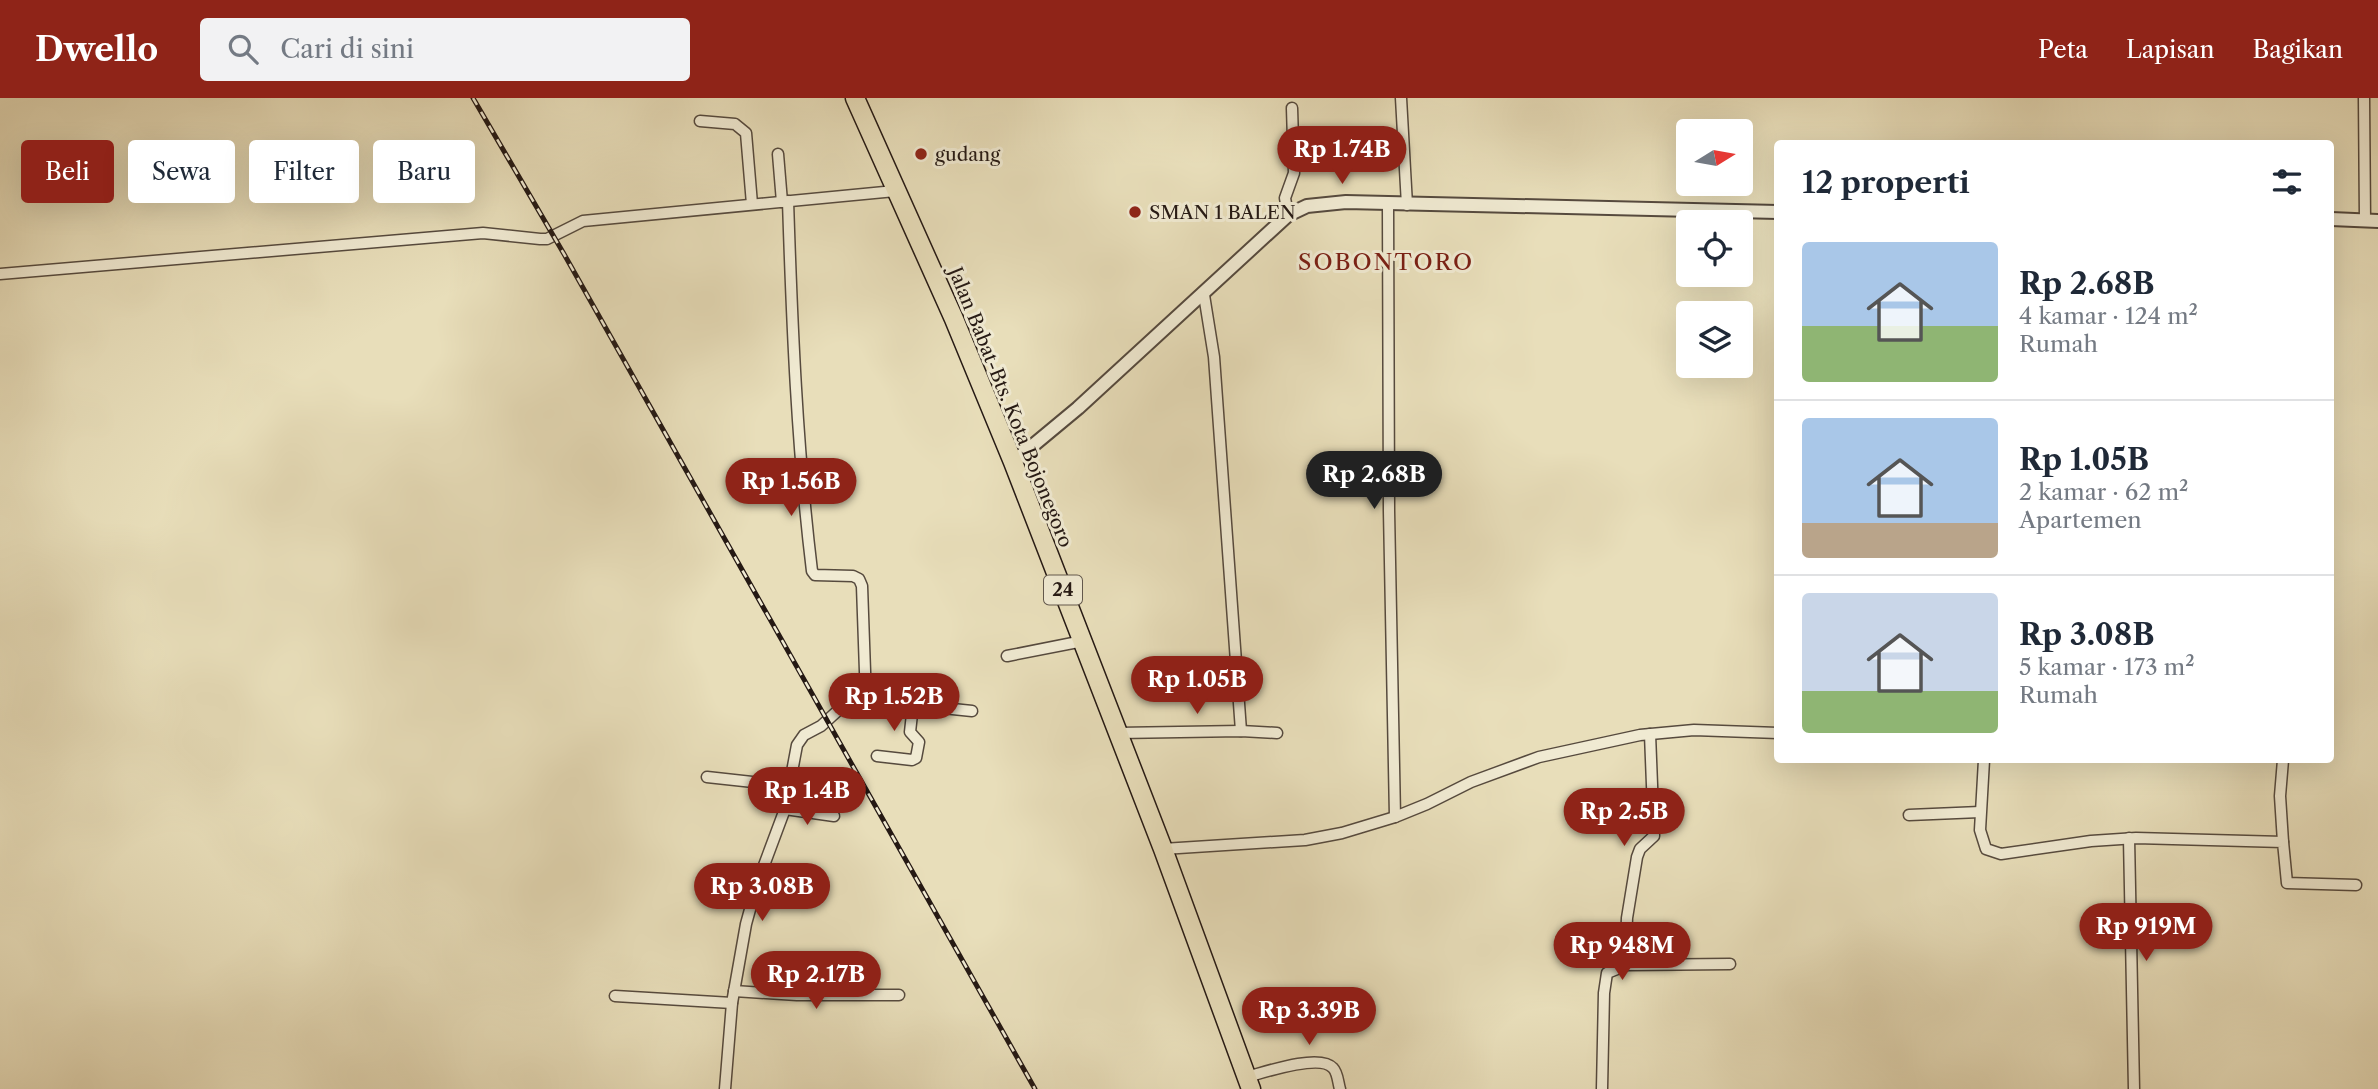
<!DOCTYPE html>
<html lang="id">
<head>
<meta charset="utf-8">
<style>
	:root { --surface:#fff; --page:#f2f2f3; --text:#1f2937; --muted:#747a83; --line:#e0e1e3; --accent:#8f2418 }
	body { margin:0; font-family:"Libre Caslon Text",serif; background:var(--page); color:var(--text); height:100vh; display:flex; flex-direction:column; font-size:26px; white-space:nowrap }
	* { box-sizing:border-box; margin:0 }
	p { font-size:23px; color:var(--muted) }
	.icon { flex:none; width:38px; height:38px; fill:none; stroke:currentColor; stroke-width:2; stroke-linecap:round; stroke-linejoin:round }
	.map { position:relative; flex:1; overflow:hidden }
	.drawer { position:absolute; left:1774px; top:42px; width:560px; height:623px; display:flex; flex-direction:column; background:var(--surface); border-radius:7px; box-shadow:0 7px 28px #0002 }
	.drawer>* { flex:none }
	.hud { position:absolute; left:21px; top:42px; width:665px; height:63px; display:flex; gap:14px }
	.needle { width:46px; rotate:79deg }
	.controls { position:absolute; left:1676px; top:21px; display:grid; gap:14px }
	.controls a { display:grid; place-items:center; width:77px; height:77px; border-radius:7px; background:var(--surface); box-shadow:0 7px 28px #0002; font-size:35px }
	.price { position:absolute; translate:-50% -60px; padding:0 16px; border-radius:24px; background:var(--accent); color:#fff; font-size:23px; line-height:46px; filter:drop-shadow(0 2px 4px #0008) }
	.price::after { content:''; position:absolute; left:50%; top:42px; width:21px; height:16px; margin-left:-10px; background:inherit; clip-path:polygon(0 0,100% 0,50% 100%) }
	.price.active { background:#222; color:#fff }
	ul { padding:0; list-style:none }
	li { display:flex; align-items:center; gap:21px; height:175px; padding:0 28px }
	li+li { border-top:2px solid var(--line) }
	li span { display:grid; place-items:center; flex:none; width:196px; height:140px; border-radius:7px; color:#555 }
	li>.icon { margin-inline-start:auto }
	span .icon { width:84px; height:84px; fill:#fffc; stroke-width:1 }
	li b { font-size:30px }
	h2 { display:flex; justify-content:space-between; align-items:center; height:84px; padding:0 28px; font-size:30px }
	.pill { padding:0 24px; border-radius:7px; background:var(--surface); box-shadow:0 7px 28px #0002; font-size:24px; line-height:63px }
	.pill.active { background:var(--accent); color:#fff }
	header { display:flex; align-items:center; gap:42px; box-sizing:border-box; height:98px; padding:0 35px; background:var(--accent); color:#fff }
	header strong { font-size:33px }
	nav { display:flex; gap:38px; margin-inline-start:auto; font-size:24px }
	.search { width:490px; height:63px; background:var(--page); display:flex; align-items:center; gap:18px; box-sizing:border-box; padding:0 24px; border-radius:7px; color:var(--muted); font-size:26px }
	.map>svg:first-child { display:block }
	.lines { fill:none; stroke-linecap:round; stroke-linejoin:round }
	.minor-casing { stroke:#564a3e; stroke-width:13 }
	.tertiary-casing { stroke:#564a3e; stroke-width:16 }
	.trunk-casing { stroke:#251914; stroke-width:21 }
	.minor { stroke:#f0ead2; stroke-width:10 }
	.tertiary { stroke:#f0ead2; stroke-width:12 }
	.trunk { stroke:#e8deba; stroke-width:18 }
	.rail-casing { stroke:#251914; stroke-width:5 }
	.rail { stroke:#f0ead2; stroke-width:2.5; stroke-dasharray:8; stroke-linecap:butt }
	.poi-dot { fill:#8f2418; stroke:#f0ead2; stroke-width:2.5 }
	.labels { text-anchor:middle; stroke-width:6; stroke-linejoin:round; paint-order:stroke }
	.shield { fill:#f0ead2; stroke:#62584d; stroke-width:2 }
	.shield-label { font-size:18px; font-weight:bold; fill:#251914 }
	.poi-label { font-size:19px; fill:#251914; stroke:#f0ead2; text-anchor:start }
	.street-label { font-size:19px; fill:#251914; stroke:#f0ead2 }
	.quarter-label { font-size:23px; letter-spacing:2px; fill:#7a1f14; stroke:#f0ead2 }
</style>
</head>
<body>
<header>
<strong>Dwello</strong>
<div class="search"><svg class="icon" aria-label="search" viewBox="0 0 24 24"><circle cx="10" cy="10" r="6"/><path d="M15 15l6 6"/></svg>Cari di sini</div>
<nav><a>Peta</a><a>Lapisan</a><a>Bagikan</a></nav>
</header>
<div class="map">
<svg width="2378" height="991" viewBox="0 0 2378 991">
	<rect width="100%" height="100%" fill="#e8deba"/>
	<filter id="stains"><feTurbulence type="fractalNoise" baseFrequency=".00286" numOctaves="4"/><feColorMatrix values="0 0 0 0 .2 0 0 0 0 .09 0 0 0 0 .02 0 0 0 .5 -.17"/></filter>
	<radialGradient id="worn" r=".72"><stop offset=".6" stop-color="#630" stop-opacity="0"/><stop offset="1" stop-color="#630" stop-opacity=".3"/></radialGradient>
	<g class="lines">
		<g class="minor-casing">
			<g id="minor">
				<polyline points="1401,0 1407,107"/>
				<polyline points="2364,0 2365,122"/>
				<polyline points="700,23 735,26 746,35 752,106"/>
				<polyline points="778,56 782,104"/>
				<polyline points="1388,106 1389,413 1395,719"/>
				<polyline points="1288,117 1285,100 1294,75 1292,10"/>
				<polyline points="0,176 483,135 540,141 547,141 583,123 895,93"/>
				<polyline points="1204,197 1214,259 1241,633"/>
				<polyline points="1007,558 1083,543"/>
				<polyline points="866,602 972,613"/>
				<polyline points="1118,635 1241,633 1277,635"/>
				<polyline points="877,658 912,662 916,660 919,644 910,634 913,607"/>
				<polyline points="1984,662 1980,732 1986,751 2001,756 2091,743 2136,740 2283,744 2287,785 2356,787"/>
				<polyline points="2283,662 2280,698 2283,744"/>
				<polyline points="707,679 789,688"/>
				<polyline points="785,711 834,718"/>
				<polyline points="1909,717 1980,714"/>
				<polyline points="2129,740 2134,991"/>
				<polyline points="1163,751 1305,742 1342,735 1395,719 1427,706 1471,684 1539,659 1640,637 1694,632 1778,635"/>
				<polyline points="2130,833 2183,833"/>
				<polyline points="1625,867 1627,820 1637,759 1640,751 1654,738 1650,636"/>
				<polyline points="734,893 797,897 899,897"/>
				<polyline points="615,898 732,905"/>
				<path d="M1247,979C1265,974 1320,955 1333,970C1338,975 1338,985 1340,991"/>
				<path d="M725,991L732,905L746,826L757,786L785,711L797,647L804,637L821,628L843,608L866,602L862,488L859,481L853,478L815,477L812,473C797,350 792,227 788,103"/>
				<polyline points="1602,991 1604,895 1607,875 1627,867 1730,866"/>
			</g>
		</g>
		<g class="tertiary-casing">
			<g id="tertiary">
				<polyline points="2331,121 2378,123"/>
				<polyline points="1013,364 1078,310 1288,117 1307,108 1346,104 1778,114"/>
			</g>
		</g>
		<g class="trunk-casing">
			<polyline id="trunk" points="855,0 954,221 1013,364 1163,751 1251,991"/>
		</g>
		<use href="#minor" class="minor"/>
		<use href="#tertiary" class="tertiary"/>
		<use href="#trunk" class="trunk"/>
		<g class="rail-casing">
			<polyline id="rail" points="473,0 564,156 1035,991"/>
		</g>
		<use href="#rail" class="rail"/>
	</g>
	<g class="poi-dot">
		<circle cx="921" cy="56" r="7"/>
		<circle cx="1135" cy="114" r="7"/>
	</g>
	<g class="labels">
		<rect class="shield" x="1044" y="477.5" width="38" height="29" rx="5"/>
		<g class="shield-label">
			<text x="1063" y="498">24</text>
		</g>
		<g class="poi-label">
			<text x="935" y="63">gudang</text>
			<text x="1149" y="121">SMAN 1 BALEN</text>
		</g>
		<g class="street-label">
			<text transform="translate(1011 309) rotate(68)" y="7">Jalan Babat-Bts. Kota Bojonegoro</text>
		</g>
		<g class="quarter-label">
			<text x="1386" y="172">SOBONTORO</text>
		</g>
	</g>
	<rect width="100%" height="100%" filter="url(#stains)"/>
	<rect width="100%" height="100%" fill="url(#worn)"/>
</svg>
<div class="controls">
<a><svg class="needle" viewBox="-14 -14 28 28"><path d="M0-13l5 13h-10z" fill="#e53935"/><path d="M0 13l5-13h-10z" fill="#747a83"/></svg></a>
<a><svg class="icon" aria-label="locate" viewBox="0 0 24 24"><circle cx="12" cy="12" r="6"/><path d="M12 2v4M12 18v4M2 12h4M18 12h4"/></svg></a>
<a><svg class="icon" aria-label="layers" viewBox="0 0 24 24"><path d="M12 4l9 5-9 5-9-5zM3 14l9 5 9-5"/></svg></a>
</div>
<b class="price" style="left:1342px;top:88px">Rp 1.74B</b>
<b class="price active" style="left:1374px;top:413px">Rp 2.68B</b>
<b class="price" style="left:791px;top:420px">Rp 1.56B</b>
<b class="price" style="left:1197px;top:618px">Rp 1.05B</b>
<b class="price" style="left:894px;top:635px">Rp 1.52B</b>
<b class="price" style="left:807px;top:729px">Rp 1.4B</b>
<b class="price" style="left:1624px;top:750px">Rp 2.5B</b>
<b class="price" style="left:762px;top:825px">Rp 3.08B</b>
<b class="price" style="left:2146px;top:865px">Rp 919M</b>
<b class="price" style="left:1622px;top:884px">Rp 948M</b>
<b class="price" style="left:816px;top:913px">Rp 2.17B</b>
<b class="price" style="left:1309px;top:949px">Rp 3.39B</b>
<div class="hud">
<a class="pill active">Beli</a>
<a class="pill">Sewa</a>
<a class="pill">Filter</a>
<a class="pill">Baru</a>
</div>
<section class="drawer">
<h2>12 properti<svg class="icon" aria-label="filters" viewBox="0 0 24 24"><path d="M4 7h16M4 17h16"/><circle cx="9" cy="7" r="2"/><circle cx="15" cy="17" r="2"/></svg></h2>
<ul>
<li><span style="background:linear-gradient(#a9c7e8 60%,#8fb573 0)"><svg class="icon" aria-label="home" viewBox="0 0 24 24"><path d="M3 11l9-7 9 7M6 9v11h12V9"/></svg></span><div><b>Rp 2.68B</b><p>4 kamar · 124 m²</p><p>Rumah</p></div></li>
<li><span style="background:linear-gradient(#a9c7e8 75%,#b9a48a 0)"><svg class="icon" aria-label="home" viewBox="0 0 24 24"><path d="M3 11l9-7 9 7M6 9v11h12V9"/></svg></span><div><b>Rp 1.05B</b><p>2 kamar · 62 m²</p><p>Apartemen</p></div></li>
<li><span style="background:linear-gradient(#c9d6e8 70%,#8fb573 0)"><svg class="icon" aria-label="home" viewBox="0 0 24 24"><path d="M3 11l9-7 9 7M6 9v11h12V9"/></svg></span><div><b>Rp 3.08B</b><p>5 kamar · 173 m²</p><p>Rumah</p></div></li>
</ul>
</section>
</div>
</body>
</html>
